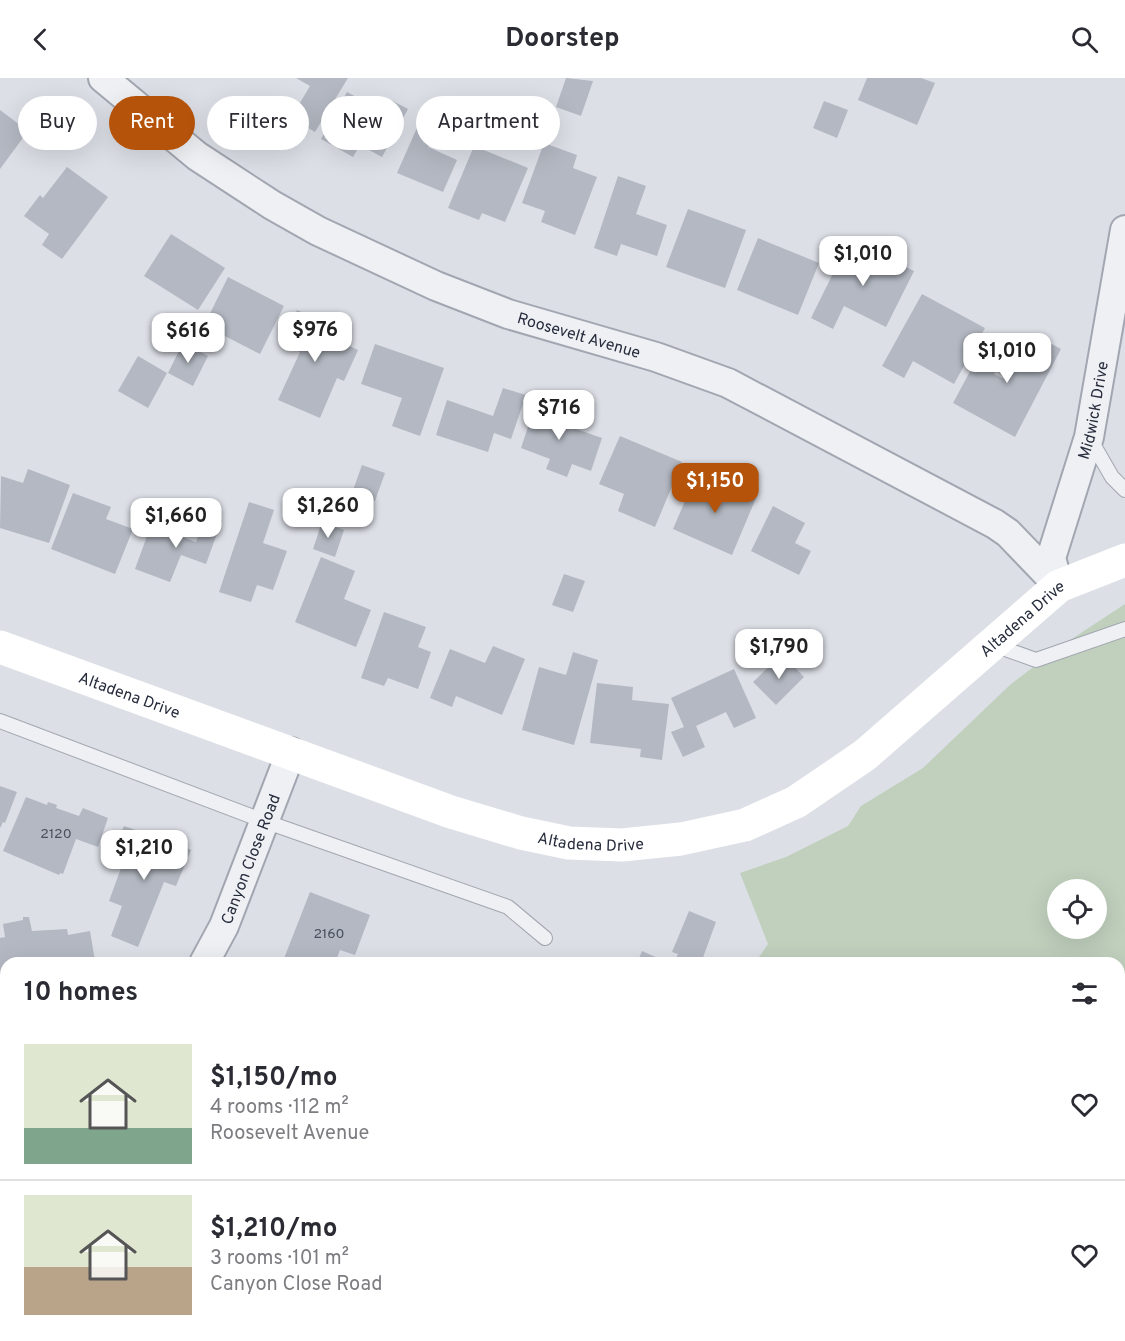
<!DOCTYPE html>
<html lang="en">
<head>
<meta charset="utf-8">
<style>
	:root { --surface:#fff; --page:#f2f2f3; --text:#2b2b33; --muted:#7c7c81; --line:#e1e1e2; --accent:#b45309 }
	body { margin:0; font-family:Overpass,sans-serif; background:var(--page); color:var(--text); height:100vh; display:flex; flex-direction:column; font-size:22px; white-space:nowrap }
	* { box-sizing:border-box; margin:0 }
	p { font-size:20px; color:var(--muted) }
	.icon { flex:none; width:33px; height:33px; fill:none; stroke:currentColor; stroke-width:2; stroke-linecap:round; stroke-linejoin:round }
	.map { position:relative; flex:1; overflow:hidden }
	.details { position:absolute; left:0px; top:879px; width:1125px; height:384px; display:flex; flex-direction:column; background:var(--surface); border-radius:18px 18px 0 0; box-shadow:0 6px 24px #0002 }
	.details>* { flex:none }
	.top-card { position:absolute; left:18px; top:18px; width:600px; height:54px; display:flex; gap:12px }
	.tools { position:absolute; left:1047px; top:801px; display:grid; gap:12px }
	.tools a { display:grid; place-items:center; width:60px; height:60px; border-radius:50%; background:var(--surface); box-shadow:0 6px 24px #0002; font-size:30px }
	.price { position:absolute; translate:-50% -51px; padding:0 14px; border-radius:12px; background:#fff; color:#222; font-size:20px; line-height:39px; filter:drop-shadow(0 2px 3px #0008) }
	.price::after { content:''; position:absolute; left:50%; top:36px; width:18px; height:14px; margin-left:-9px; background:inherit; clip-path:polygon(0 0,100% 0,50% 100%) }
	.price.selected { background:var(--accent); color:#fff }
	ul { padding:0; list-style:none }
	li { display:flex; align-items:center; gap:18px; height:150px; padding:0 24px }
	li+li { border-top:2px solid var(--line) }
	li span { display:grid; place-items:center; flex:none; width:168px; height:120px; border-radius:0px; color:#555 }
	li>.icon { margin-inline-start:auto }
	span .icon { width:72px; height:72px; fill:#fffc; stroke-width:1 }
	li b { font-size:26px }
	h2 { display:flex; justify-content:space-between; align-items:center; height:72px; padding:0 24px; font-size:26px }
	.chip { padding:0 21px; border-radius:27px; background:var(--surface); box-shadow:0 6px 24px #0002; font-size:21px; line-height:54px }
	.chip.selected { background:var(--accent); color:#fff }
	header { display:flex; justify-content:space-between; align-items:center; height:78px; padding:0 24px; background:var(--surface); font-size:27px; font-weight:700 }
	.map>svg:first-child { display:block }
	.green { fill:#c0d0bd; fill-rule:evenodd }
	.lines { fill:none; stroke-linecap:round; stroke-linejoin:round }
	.stream { stroke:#97aac6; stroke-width:8 }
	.building { fill:#b3b8c2 }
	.service-casing { stroke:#a2a6b0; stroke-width:16 }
	.minor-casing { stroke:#a2a6b0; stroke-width:32 }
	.service { stroke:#eef0f4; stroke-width:14 }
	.minor { stroke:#eef0f4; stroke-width:28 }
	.secondary { stroke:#fff; stroke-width:33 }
	.labels { text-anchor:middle; stroke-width:6; stroke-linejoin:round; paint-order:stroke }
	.number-label { font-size:14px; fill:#494f5e }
	.street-label { font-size:16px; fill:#262c3c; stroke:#ebeef4 }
</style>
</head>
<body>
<header><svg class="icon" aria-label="back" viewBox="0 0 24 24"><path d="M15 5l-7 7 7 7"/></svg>Doorstep<svg class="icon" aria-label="search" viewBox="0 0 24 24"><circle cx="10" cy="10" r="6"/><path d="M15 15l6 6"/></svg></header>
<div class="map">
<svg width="1125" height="1263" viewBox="0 0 1125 1263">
	<rect width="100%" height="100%" fill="#dcdfe6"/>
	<path class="green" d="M1125,526V1263H0V1191L6,1190V1257H1119V885H755L768,866L740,795L786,779L848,748L861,728L923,690L1011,606L1061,568ZM1058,812H1096V850H1058Z"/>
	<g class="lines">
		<g class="stream">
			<polyline points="1119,1149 1125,1149"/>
			<polyline points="345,1263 346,1257"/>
		</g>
	</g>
	<g class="building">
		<polygon points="296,0 348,0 315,54 291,40 310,8"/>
		<polygon points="566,0 593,3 581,38 556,29"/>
		<polygon points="867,0 921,0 935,5 917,47 858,22"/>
		<polygon points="347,14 384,34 391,22 408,31 382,79 360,67 353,79 321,61"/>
		<polygon points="824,23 848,32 837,60 813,50"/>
		<polygon points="0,32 28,53 0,91"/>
		<polygon points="420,43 436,50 428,69 457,82 443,114 397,95"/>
		<polygon points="544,65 577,77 573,90 597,99 575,157 541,144 545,133 522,125"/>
		<polygon points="474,68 528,90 505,144 482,135 479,142 448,130"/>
		<polygon points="67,89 108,119 62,181 42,167 49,156 24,138 40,117 43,120"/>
		<polygon points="618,98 646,108 636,136 667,147 657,178 621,166 617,178 594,170"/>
		<polygon points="688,131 746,152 725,210 666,189"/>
		<polygon points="171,156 225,190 198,232 144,198"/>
		<polygon points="758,160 819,185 798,237 737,212"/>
		<polygon points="850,161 914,193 886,249 844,228 833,251 811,240"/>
		<polygon points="228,199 284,228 260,276 219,255 211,269 197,262"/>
		<polygon points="922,216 985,250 954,306 913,283 904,300 882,288"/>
		<polygon points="297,232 343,253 339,263 358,272 344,303 337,300 320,340 278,322 300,274 282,266"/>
		<polygon points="1033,256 1061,271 1015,359 953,325 988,260 1008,271 994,296 1008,303"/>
		<polygon points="183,265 208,278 193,308 168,295"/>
		<polygon points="375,266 444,290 420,358 392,348 402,320 361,306"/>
		<polygon points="138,278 167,295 148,330 118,313"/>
		<polygon points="503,310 526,317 511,361 494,355 488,374 436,357 447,322 493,338"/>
		<polygon points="537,322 561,330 556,344 602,360 591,393 572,386 567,399 546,391 550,381 521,370"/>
		<polygon points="620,358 682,384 655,449 618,433 624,416 599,406"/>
		<polygon points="362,387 385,395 375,423 352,415"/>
		<polygon points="28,391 70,407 49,465 0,450 1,398 23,405"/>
		<polygon points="697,395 756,420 732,477 673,451"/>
		<polygon points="302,412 328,423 316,448 291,437"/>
		<polygon points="73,415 111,429 106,441 133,451 115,496 51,471"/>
		<polygon points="249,424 274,432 263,465 287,473 273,512 257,507 251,524 219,514"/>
		<polygon points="773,428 805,445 795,465 811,473 799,497 751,473"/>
		<polygon points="206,436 222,442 206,486 181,477 170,504 135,491 151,447 196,464"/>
		<polygon points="322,444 344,452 335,479 313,471"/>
		<polygon points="321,479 355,493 344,521 371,532 356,569 295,544"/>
		<polygon points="564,496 585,503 573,534 552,527"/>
		<polygon points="384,534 426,549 418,569 431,574 418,611 388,600 384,608 361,600"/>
		<polygon points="493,568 525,581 502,637 456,618 452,629 430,620 450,571 485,585"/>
		<polygon points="573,574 598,582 574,667 522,652 539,589 566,597"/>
		<polygon points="782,576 804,599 776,627 753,604"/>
		<polygon points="734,591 756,640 734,650 726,634 696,648 705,669 683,679 671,654 684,649 671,620"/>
		<polygon points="597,605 633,609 632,622 669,626 662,682 640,679 641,671 590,665"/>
		<polygon points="0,708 17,714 5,745 3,744 0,750"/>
		<polygon points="26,719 47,727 48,724 57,727 56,730 79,738 83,730 108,740 98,769 76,761 63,796 60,795 59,797 3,773"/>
		<polygon points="124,748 191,772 176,808 164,804 138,869 111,858 122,828 109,823 124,782 131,785 136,772 117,765"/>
		<polygon points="310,814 370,837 355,877 340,872 335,885 283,883"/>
		<polygon points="689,833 716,844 701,885 674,885 678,876 672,874"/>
		<polygon points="23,839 29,839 32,853 67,851 68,857 90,853 95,883 6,885 6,905 0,906 0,860 5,859 3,846 23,842"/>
		<polygon points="642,873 660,881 663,885 637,885"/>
		<polygon points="3,1049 6,1057 6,1106 0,1108 0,1050"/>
	</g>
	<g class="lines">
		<g class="service-casing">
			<g id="service">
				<polyline points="1089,359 1112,399 1125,412"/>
				<polyline points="994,567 1036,582 1125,551"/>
				<polyline points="0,643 264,743 508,829 545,860"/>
			</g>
		</g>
		<g class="minor-casing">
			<g id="minor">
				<path id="s1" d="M103,0L197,78L272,127L318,153L436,208L508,236L656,279L728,305L995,446L1008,455L1059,508"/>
				<path id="s2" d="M1059,508L1051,480L1089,359L1125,152"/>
				<path id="s3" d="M204,885L224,848L291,674"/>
				<polyline points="0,984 6,982"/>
			</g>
		</g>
		<use href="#service" class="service"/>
		<use href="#minor" class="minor"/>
		<path class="secondary" id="s4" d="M0,569L451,734L521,755L569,765L622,767L681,761L745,747L796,724L865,677L1059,508L1125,482"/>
	</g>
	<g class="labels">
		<g class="number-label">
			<text x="56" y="760">2120</text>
			<text x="329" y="860">2160</text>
		</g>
		<g class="street-label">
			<text dy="6" stroke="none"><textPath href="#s1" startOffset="546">Roosevelt Avenue</textPath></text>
			<text dy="6" stroke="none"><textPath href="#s2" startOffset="183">Midwick Drive</textPath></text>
			<text dy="6" stroke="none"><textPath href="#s4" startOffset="1128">Altadena Drive</textPath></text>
			<text dy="6" stroke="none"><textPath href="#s4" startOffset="138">Altadena Drive</textPath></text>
			<text dy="6" stroke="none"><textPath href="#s4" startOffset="624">Altadena Drive</textPath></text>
			<text dy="6" stroke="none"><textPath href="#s3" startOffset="114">Canyon Close Road</textPath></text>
		</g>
	</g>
</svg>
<div class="tools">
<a><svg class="icon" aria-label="locate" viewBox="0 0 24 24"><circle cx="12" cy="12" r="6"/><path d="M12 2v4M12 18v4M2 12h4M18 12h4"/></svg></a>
</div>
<b class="price" style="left:863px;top:209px">$1,010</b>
<b class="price" style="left:315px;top:285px">$976</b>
<b class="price" style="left:188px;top:286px">$616</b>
<b class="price" style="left:1007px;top:306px">$1,010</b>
<b class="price" style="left:559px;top:363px">$716</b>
<b class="price selected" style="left:715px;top:436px">$1,150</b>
<b class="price" style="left:328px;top:461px">$1,260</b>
<b class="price" style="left:176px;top:471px">$1,660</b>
<b class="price" style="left:779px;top:602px">$1,790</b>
<b class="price" style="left:144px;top:803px">$1,210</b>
<div class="top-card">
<a class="chip">Buy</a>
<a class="chip selected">Rent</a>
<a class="chip">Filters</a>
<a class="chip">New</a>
<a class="chip">Apartment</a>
</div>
<section class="details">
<h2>10 homes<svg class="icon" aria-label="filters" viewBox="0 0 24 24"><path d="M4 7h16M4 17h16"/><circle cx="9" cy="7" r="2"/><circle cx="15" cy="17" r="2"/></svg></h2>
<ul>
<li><span style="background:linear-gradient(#dfe7d0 70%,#7fa58c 0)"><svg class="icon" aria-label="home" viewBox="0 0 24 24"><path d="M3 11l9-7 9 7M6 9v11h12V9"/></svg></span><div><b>$1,150/mo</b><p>4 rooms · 112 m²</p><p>Roosevelt Avenue</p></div><svg class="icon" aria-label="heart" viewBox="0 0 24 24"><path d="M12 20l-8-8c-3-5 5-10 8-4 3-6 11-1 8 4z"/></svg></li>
<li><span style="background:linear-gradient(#dfe7d0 60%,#b9a48a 0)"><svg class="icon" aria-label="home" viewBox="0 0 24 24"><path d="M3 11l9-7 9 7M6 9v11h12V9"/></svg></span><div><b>$1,210/mo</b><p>3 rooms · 101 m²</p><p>Canyon Close Road</p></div><svg class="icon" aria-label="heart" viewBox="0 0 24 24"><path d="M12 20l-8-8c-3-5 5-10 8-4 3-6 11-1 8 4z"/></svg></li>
</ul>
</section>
</div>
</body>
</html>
